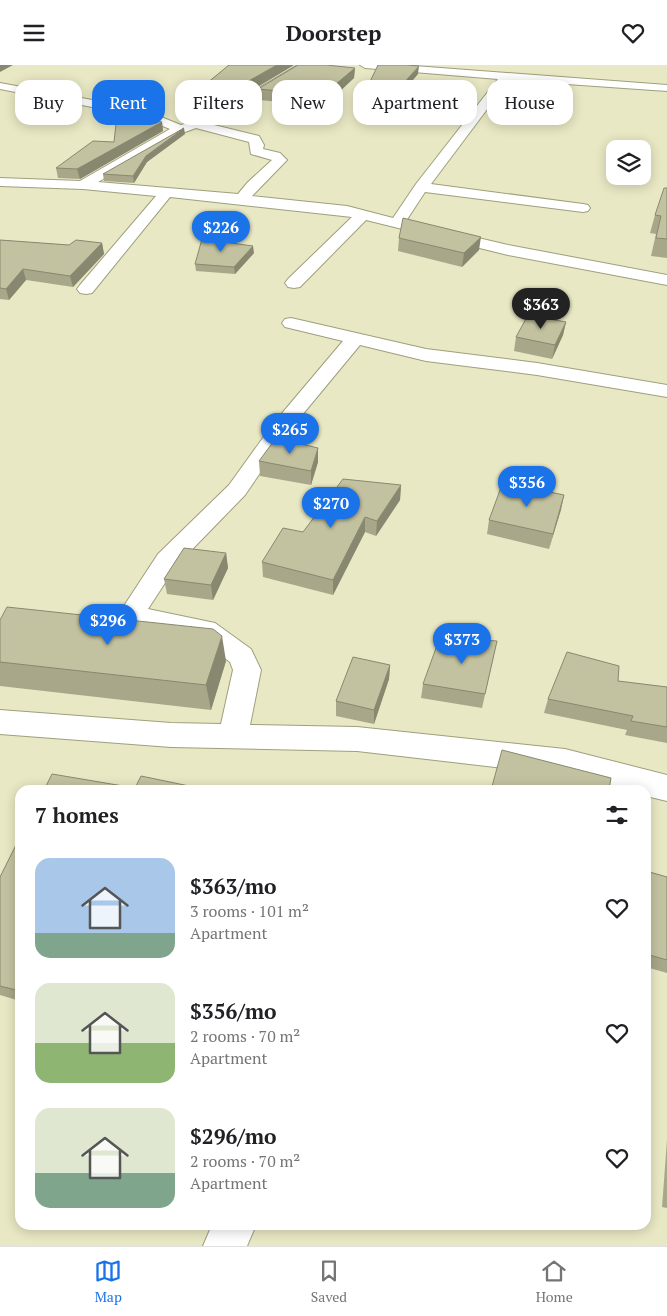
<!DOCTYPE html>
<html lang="en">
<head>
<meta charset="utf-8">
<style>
	:root { --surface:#fff; --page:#f6f6f6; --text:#202124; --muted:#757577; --line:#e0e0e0; --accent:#1a73e8 }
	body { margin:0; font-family:"PT Serif",serif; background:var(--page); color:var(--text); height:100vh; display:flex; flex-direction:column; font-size:19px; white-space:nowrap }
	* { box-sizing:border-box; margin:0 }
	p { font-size:16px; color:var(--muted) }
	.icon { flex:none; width:28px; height:28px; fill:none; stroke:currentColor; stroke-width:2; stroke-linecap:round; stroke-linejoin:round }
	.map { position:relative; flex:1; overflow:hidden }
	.details { position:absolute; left:15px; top:720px; width:636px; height:445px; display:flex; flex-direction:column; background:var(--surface); border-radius:15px; box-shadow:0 2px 12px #0003 }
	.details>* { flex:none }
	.hud { position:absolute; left:15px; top:15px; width:638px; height:45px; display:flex; gap:10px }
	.controls { position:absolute; left:606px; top:75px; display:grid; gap:10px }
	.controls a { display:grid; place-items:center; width:45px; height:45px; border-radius:10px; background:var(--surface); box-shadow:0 2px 12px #0003; font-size:25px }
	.price { position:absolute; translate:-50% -42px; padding:0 11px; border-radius:18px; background:var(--accent); color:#fff; font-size:16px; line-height:32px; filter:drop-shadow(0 1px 2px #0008) }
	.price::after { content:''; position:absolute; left:50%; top:30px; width:15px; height:11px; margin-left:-8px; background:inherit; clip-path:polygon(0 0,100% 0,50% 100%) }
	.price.on { background:#222; color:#fff }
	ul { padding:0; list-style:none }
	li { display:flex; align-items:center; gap:15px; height:125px; padding:0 20px }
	li span { display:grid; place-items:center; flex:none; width:140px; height:100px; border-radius:15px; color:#555 }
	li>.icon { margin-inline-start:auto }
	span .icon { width:60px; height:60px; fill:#fffc; stroke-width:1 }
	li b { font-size:21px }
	h2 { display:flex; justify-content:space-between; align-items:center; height:60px; padding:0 20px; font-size:21px }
	.chip { padding:0 18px; border-radius:15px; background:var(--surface); box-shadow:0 2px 12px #0003; font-size:18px; line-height:45px }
	.chip.on { background:var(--accent); color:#fff }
	header { display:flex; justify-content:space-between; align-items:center; height:65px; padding:0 20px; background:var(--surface); font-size:22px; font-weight:600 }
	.tabs { display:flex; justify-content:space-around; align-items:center; height:70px; border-top:1px solid var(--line); background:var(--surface); font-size:14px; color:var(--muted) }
	.tabs a { display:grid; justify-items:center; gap:2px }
	.tabs .on { color:var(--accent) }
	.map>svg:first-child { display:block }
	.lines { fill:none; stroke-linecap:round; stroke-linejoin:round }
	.minor-casing { stroke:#9f9f7d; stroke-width:2 }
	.minor { fill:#fff; fill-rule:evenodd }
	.wall { fill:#a8a78a }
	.shaded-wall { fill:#888870 }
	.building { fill:#c3c2a0; stroke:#888870 }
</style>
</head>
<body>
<header><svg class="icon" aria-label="menu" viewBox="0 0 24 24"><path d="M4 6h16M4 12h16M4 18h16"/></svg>Doorstep<svg class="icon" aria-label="heart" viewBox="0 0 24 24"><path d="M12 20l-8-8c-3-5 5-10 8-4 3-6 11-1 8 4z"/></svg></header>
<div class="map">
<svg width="667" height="1181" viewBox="0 0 667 1181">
	<rect width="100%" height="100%" fill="#e8e8c4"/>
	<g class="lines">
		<g class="minor-casing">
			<g id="minor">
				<path d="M298,0H311L219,57L210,59L259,71L264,80L263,84L280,88L287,95L252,131L347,141L393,153L416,119L498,14L365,3L360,0H401L667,20V26L509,15L431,119L583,139L588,140L590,143L588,146L583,147L425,127L406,156L508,180L667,210V220L508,190L366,155L300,222L294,223L288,222L285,218L288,214L352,152L170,132L92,228L86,229L80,228L77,224L80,220L156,131L83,124L0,121V113L80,116L170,64L138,51L0,24V18L141,44L181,60L211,51ZM196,63L249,77L251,89L272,95L248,117L238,129L98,117L185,67Z"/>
				<polygon points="291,253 426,284 537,298 667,320 667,332 537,310 426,296 360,280 288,367 245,430 176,501 148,544 215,558 251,584 261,605 250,660 357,662 565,684 667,710 667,736 646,731 646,725 623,725 565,710 357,686 171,682 0,669 0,645 171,658 221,659 233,605 230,597 198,573 131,560 122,557 118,550 158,489 229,420 273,359 343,276 285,262 282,258 285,254"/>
				<polygon points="212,1160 256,1160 247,1181 203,1181"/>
			</g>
		</g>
		<use href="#minor" class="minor"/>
	</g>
	<g class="wall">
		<polygon points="229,0 294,0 239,33 206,30 206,19"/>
		<polygon points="355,3 354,13 324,41 259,35 258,24"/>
		<polygon points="418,9 393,38 365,35 365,27"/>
		<polygon points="162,57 163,66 80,114 58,113 56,103"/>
		<polygon points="185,69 147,97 134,118 104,116 103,109"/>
		<polygon points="667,123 667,193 651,191 656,169 650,168 655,150"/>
		<polygon points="399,173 479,185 462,202 398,186"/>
		<polygon points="0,175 69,180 102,178 104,189 73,222 26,215 9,235 0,234"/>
		<polygon points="254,188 235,209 196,206 195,199"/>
		<polygon points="566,257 563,270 552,294 514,286 516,272"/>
		<polygon points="259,396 318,397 311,420 260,411"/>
		<polygon points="401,420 400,435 376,471 365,467 333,530 263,512 262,497 303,467"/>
		<polygon points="564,430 549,484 487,469 489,455"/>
		<polygon points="226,488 228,503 213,535 167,529 164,514"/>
		<polygon points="497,576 482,643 421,633 423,619"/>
		<polygon points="226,596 211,645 0,621 0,597"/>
		<polygon points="390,600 389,614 374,659 336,651 336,636"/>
		<polygon points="618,616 667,622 667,678 625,670 627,665 544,648 548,634"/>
		<polygon points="20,772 20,936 0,930 0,812"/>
		<polygon points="646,806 667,812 667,908 646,902"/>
		<polygon points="667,1075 667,1143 662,1142"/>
	</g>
	<g class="shaded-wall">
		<polygon points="0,0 13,0 0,7"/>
		<polygon points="277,0 294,0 239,33 238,22"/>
		<polygon points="419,1 418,9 393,38 394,29"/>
		<polygon points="355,3 354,13 324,41 323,30"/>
		<polygon points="162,57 163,66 80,114 77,104"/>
		<polygon points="184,63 185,69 147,97 134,118 133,111 146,91"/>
		<polygon points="481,172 479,185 462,202 464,188"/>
		<polygon points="102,178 104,189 73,222 70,211"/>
		<polygon points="253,181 254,188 235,209 234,202"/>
		<polygon points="23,204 26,215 9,235 6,224"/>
		<polygon points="566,257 563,270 552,294 555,280"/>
		<polygon points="318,383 318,397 311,420 311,406"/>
		<polygon points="401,420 400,435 376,471 377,456"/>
		<polygon points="564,430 561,445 549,484 553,469"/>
		<polygon points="365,452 365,467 333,530 333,515"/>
		<polygon points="226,488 228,503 213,535 211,520"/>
		<polygon points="222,571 226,596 211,645 206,620"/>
		<polygon points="390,600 389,614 374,659 374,645"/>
	</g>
	<g class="building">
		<polygon points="229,0 277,0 238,22 206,19"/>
		<polygon points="298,0 326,0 355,3 323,30 258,24"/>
		<polygon points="378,0 407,0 419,1 394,29 365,27"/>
		<polygon points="117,50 162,57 77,104 56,103 93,76 114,77"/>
		<polygon points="184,63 146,91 133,111 103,109"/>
		<polygon points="664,123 667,123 667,174 656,173 661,151 655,150"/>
		<polygon points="403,153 481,172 464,188 399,173"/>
		<polygon points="202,174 253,181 234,202 195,199"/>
		<polygon points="0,175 69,180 76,175 102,178 70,211 23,204 6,224 0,223"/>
		<polygon points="528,250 566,257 555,280 516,272"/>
		<polygon points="276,373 318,383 311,406 259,396"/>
		<polygon points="343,414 401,420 377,456 365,452 333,515 262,497 283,463 303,467"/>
		<polygon points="503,417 564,430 553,469 489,455"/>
		<polygon points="184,483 226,488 211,520 164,514"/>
		<polygon points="7,542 213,564 222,571 206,620 0,597 0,555"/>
		<polygon points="440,572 497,576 485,629 423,619"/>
		<polygon points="567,587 619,601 618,616 667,622 667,662 631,656 633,651 548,634"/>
		<polygon points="353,592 390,600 374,645 336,636"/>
		<polygon points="502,685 611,713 609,725 491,725"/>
		<polygon points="52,709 135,723 141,711 194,722 192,725 44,725"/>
		<polygon points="20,772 20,926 0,921 0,812"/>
		<polygon points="646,806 667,812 667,895 646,889"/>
	</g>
</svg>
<div class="controls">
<a><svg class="icon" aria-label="layers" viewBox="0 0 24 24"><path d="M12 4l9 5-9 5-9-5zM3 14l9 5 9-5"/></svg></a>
</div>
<b class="price" style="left:221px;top:188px">$226</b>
<b class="price on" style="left:541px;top:265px">$363</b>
<b class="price" style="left:290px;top:390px">$265</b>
<b class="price" style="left:527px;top:443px">$356</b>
<b class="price" style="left:331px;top:464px">$270</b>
<b class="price" style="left:108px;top:581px">$296</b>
<b class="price" style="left:462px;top:600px">$373</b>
<div class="hud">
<a class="chip">Buy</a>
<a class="chip on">Rent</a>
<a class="chip">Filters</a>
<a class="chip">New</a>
<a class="chip">Apartment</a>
<a class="chip">House</a>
</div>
<section class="details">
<h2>7 homes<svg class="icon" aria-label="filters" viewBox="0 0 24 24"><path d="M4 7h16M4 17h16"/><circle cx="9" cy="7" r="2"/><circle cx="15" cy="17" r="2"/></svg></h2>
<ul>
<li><span style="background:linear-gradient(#a9c7e8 75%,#7fa58c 0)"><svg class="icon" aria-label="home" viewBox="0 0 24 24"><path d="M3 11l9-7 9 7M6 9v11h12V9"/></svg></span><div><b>$363/mo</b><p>3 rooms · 101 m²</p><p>Apartment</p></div><svg class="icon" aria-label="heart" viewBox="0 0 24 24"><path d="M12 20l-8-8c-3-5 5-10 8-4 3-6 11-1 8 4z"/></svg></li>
<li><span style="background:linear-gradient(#dfe7d0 60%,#8fb573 0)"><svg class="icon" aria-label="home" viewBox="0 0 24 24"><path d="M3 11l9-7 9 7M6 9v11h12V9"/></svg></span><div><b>$356/mo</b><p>2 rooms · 70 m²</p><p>Apartment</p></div><svg class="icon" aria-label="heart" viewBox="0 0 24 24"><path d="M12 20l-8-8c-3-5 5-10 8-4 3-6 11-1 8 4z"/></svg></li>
<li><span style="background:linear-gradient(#dfe7d0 65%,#7fa58c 0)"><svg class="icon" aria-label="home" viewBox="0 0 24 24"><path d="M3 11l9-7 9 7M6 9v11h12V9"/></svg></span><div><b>$296/mo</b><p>2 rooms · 70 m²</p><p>Apartment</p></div><svg class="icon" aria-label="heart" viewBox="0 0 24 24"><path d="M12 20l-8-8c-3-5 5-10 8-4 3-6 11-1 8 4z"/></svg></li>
</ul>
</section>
</div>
<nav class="tabs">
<a class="on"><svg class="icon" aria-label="map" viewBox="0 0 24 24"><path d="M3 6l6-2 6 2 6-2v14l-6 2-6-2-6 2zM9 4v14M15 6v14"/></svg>Map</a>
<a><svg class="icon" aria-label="saved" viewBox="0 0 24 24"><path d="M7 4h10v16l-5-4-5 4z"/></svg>Saved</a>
<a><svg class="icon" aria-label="home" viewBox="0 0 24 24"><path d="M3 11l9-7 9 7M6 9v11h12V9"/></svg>Home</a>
</nav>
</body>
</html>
